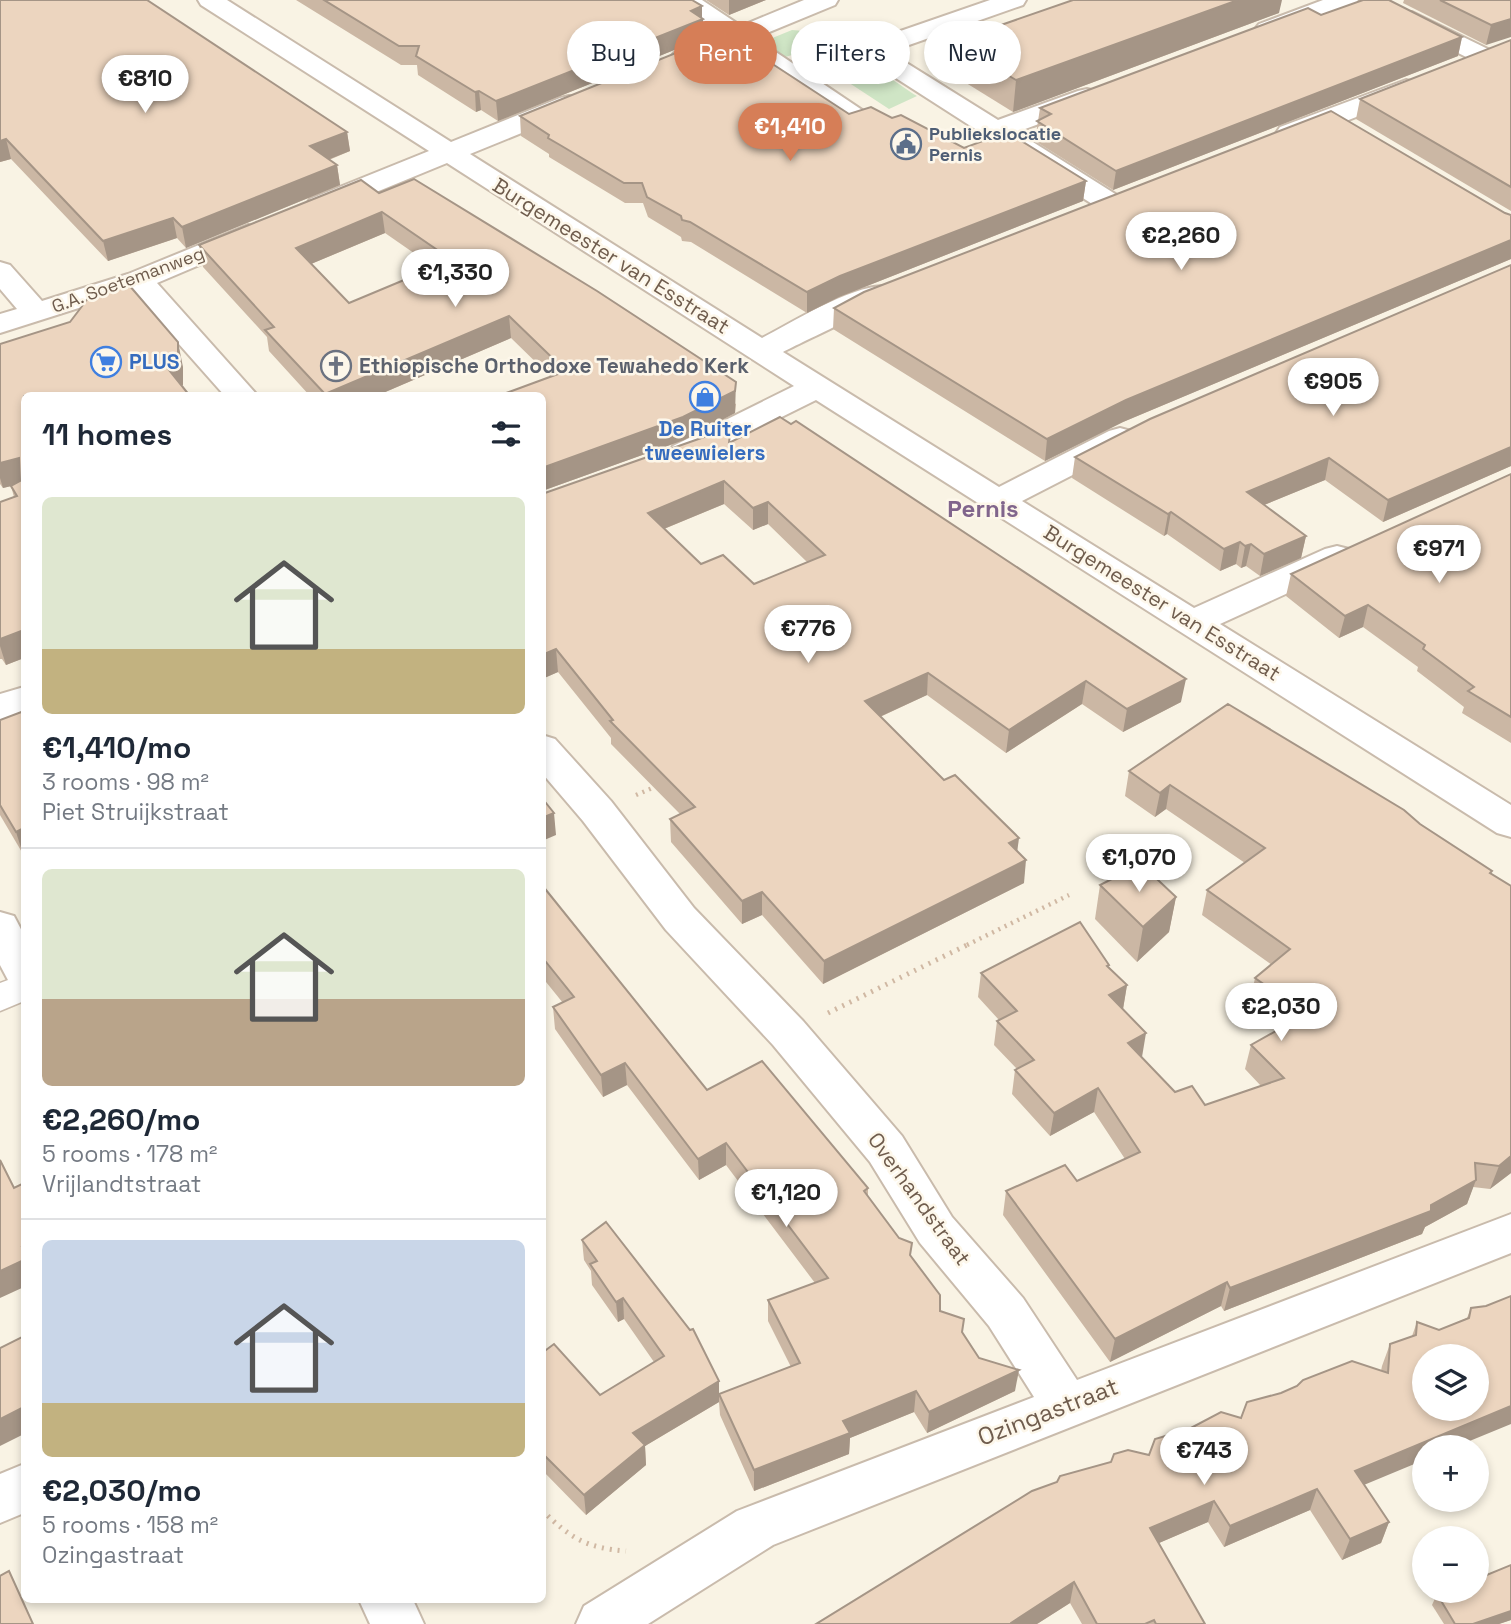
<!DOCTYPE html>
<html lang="en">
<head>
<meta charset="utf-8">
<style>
	:root { --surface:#fff; --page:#f6f6f7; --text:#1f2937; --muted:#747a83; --line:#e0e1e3; --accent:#d67e57 }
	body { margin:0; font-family:"Space Grotesk",sans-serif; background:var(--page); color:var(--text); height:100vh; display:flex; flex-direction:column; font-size:26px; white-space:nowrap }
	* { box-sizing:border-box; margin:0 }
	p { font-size:23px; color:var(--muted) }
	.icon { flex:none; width:38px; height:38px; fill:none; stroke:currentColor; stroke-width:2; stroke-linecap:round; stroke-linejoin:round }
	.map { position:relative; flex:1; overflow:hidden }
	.side { position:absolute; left:21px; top:392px; width:525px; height:1211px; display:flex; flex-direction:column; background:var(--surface); border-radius:10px; box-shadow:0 4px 10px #0003 }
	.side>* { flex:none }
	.guide { position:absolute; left:567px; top:21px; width:665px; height:63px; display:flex; gap:14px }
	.buttons { position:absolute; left:1412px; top:1344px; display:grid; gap:14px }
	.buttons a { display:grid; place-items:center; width:77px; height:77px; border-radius:50%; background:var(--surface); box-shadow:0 4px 10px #0003; font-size:35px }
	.price { position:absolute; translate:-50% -60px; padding:0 16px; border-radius:24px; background:#fff; color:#222; font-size:23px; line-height:46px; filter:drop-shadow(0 2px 4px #0008) }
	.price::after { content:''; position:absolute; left:50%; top:42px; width:21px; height:16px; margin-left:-10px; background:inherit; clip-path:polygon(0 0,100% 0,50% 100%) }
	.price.on { background:var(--accent); color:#fff }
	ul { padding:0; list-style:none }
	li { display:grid; align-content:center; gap:14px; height:371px; padding:0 21px }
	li+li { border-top:2px solid var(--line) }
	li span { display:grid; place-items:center; height:217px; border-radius:10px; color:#555 }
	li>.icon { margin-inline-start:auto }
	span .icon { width:126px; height:126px; fill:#fffc; stroke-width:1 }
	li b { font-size:30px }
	h2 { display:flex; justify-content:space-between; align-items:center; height:84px; padding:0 21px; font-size:30px }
	.chip { padding:0 24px; border-radius:32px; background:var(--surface); box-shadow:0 4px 10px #0003; font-size:24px; line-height:63px }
	.chip.on { background:var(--accent); color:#fff }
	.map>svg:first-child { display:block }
	.green { fill:#cfe5c5 }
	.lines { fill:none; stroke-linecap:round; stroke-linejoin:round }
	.pedestrian-casing { stroke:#c9bbac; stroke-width:3 }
	.minor-casing { stroke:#c9bbac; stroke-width:4 }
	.path-far1 { stroke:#d0b8a3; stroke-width:4.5; stroke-dasharray:2 5; stroke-linecap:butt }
	.path { stroke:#d0b8a3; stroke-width:5; stroke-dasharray:2 6; stroke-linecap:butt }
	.pedestrian { fill:#fff; fill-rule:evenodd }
	.minor { fill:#fff; fill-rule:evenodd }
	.wall { fill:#cbb7a4; fill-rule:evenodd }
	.shaded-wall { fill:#a59586 }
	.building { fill:#ecd5bf; stroke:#a59586; stroke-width:2; fill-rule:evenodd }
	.labels { text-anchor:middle; stroke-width:5; stroke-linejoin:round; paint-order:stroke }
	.far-service-label { font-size:18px; font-weight:bold; fill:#4e5e75; stroke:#fdf7ea; text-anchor:start }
	.far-street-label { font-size:18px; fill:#6f5c4d; stroke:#fdf7ea }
	.street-label { font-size:21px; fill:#6f5c4d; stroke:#fdf7ea }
	.shop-label { font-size:21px; font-weight:bold; fill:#366cbe; stroke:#fdf7ea; text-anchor:start }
	.worship-label { font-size:21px; font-weight:bold; fill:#5b616d; stroke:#fdf7ea; text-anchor:start }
	.quarter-label { font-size:24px; font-weight:bold; fill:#81658c; stroke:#fdf7ea }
	.near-street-label { font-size:24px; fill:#6f5c4d; stroke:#fdf7ea }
</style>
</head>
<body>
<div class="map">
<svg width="1511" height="1624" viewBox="0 0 1511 1624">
	<rect width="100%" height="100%" fill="#f9f3e4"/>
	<path class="green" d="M792,30C826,30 887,77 917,96L889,109L802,52L782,58L760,43Z"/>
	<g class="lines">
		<g class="pedestrian-casing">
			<polygon id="pedestrian" points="24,974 24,1001 0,1011 0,983"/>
		</g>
		<g class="minor-casing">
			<g id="minor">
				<path d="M198,0H227L451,142L560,98L569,96L578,98L582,104L578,110L470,154L762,338C792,323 860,279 893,287L897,293C891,301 800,343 783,352L999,487L1109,431L1120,428L1131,431L1136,438L1131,445L1022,501L1194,608L1325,549L1337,546L1349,549L1354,557L1349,565L1220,624L1511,805V837L1497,833L816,400L695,460L684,463L673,460L668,453L673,446L794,386L447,163L330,211L320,213L310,211L306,205L310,199L429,151L201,5Z"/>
				<path d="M673,0H702L741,26L804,0H838L835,5L755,38L868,114L872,120L868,126L859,128L850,126L741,53L734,46C716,54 694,68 674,63L670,58L674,53L720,34L676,5Z"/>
				<polygon points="990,0 1026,0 1023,5 889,52 998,120 1078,91 1087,89 1096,91 1100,97 1096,103 1017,132 1120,197 1124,203 1120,209 1110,211 1100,209 860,55 856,50 860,45"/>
				<polygon points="1323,0 1358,0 1355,5 1277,34 1268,37 1259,34 1255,29 1259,24"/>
				<polygon points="1412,12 1494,52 1498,57 1494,62 1485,65 1476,62 1403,25 1399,20 1403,15"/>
				<polygon points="1406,80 1415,82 1419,88 1415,94 1300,139 1290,141 1280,139 1276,133 1280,127"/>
				<polygon points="248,225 258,228 262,234 258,240 157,283 258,396 225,396 132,291 0,333 0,314 17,309 0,289 0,262 10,265 42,301 128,274"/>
				<polygon points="24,687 24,712 0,720 0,694"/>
				<polygon points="542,735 555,739 611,801 694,908 803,1021 902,1136 952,1217 1023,1298 1077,1380 1511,1214 1511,1253 773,1545 648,1624 576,1624 584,1606 737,1511 1034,1397 989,1326 920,1243 870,1162 773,1045 666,930 583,821 542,773"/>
				<polygon points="0,912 14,916 24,935 24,986 9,982 0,965"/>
				<polygon points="24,1464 24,1513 0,1523 0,1474"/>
				<polygon points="359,1600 413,1600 424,1624 370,1624"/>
			</g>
		</g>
		<g class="path-far1">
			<polyline points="636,795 657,786"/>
			<polyline points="967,945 1069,895"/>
		</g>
		<g class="path">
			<polyline points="828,1013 971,943"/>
			<path d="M542,1510C570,1538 586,1548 626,1551"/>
		</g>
		<use href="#pedestrian" class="pedestrian"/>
		<use href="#minor" class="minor"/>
	</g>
	<g class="wall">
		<polygon points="0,0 347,132 350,151 329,160 337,165 340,185 186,248 177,238 108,261 11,159 0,162"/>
		<polygon points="296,0 692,0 702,18 704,38 498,121 481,110 476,112 418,75 417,65 401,65"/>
		<polygon points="706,0 766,0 729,15"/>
		<polygon points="1404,0 1511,0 1486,45 1403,3"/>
		<polygon points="1279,13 1013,112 950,73 952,42"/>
		<polygon points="1321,15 1462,37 1458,56 1113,190 1035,141 1040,108"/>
		<polygon points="1511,40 1511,211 1356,119 1360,99"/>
		<polygon points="849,114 892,118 964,148 1086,181 1083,201 839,297 807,313 691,242 682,241 681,237 648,217 643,203 625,203 549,157 549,154 521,136 520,116"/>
		<path d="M379,193L736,404L735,413L684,440L542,491V396L551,377L511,338L376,396H310L269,351L267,337L203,267L199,245ZM385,233L434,267L349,303L311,264Z"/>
		<polygon points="1505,213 1511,215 1511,259 1123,422 1045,461 833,329 834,308"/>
		<polygon points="1511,265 1511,466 1383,522 1325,480 1264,505 1306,536 1301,558 1260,576 1246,566 1241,568 1236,564 1220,571 1167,534 1164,536 1072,478 1075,457"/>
		<polygon points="0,344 183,367 183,385 24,396 24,658 6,665 2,659 0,659 0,502 14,497 11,486 3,488 0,484"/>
		<path d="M731,441L1181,702L1123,732L1082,704L1006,753L927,695L880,717L1017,851L1024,883L823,984L762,915L742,924L671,842L670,819L680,814L611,744V738L558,672L542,679V494ZM724,504L753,530L768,524L807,562L754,584L701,564L664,529Z"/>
		<polygon points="1511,474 1511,743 1462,713 1464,707 1417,671 1418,667 1363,627 1339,638 1286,596 1291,574"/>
		<polygon points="0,720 23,854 0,815"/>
		<polygon points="1129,771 1420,824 1492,871 1491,873 1511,1173 1490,1189 1473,1187 1467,1204 1425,1227 1422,1234 1224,1311 1221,1306 1110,1362 1003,1215 1006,1191 1077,1181 1125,1159 1094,1112 1050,1136 1012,1094 1015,1070 1017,1069 994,1045 997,1021 999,1020 978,997 981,973 1109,967 1127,985 1123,1009 1142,1058 1175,1092 1205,1105 1261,1086 1245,1069 1251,1045 1284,1027 1250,1002 1255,978 1272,965 1202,915 1207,890 1245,863 1166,809 1155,817 1125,796"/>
		<polygon points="542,885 707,1090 868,1188 868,1196 911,1256 940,1311 962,1333 979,1358 1015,1391 927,1433 914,1412 850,1438 849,1454 754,1491 720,1415 719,1402 645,1446 646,1465 586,1515 542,1470 542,1353 600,1395 654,1362 624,1319 618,1322 592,1285 591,1271 584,1260 582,1240 719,1394 791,1367 768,1321 768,1300 815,1283 726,1165 699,1180 627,1085 603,1097 555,1029 553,1007 563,1003 542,977"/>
		<polygon points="1100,885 1176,897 1169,932 1137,962 1095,919"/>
		<polygon points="1486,1306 1364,1485 1389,1522 1381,1543 1342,1560 1310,1510 1224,1547 1208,1522 1159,1543 1205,1624 1082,1624 1070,1603 1037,1624 1149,1455 1241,1418 1381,1371 1382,1366 1390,1344 1412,1336 1417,1322 1439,1330 1467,1318 1471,1308"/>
		<polygon points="1511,1565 1511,1620 1499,1624 1444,1624 1432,1605 1437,1594"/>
	</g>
	<g class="shaded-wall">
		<polygon points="729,0 766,0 729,15"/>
		<polygon points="1238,0 1282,0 1279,13 1013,112 1016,80"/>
		<polygon points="702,6 702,19 703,19 704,38 498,121 496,101"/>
		<polygon points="1511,19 1511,37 1486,45 1491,25"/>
		<polygon points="1462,37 1458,56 1113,190 1116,171"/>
		<polygon points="479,91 481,110 476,112 475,92"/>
		<polygon points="347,132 350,151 312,166 310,146"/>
		<polygon points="6,139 11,159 0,162 0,141"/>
		<polygon points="337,165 340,185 186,248 182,227"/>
		<polygon points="1086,181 1083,201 839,297 807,313 807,292 840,276"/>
		<polygon points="382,212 385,233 299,269 296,248"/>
		<polygon points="173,218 177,238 108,261 103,241"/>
		<polygon points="1511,240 1511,259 1123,422 1045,461 1047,439 1126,400"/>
		<polygon points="509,316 511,338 376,396 325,396 325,394"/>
		<polygon points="178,342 183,367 183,385 170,389 165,365"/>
		<polygon points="736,382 735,413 684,440 542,491 542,468"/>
		<polygon points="1511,447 1511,466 1383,522 1388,500"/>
		<polygon points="19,458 24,483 3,488 0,478 0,463"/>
		<polygon points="1329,458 1325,480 1242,514 1247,492"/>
		<polygon points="724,481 724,504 649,535 648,513"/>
		<polygon points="768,502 768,524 753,530 753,508"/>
		<polygon points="1171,512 1167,534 1164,536 1168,514"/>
		<polygon points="1306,536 1301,558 1260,576 1264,554"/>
		<polygon points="1240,542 1236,564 1220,571 1224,549"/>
		<polygon points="1251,544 1246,566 1241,568 1245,546"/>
		<polygon points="1368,605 1363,627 1339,638 1345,616"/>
		<polygon points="24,630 24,658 6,665 0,646 0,639"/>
		<polygon points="556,649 558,672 542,679 542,655"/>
		<polygon points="928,673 927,695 864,724 865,701"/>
		<polygon points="1186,679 1181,702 1123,732 1127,709"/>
		<polygon points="1086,681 1082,704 1006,753 1009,730"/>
		<polygon points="1170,785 1166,809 1155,817 1160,793"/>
		<polygon points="554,813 556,835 542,841 542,818"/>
		<polygon points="24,828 24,854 23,854 16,832"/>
		<polygon points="1019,838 1016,861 1009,843"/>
		<polygon points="1026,860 1024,883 823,984 824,961"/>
		<polygon points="762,892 762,915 742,924 742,901"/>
		<polygon points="1176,897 1169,932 1137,962 1143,927"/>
		<polygon points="1127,985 1123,1009 1109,995"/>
		<polygon points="1146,1033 1142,1057 1128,1043"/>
		<polygon points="625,1063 627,1085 603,1097 601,1075"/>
		<polygon points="1098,1088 1094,1112 1050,1136 1054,1113"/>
		<polygon points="726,1143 726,1165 699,1180 698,1159"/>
		<polygon points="1511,1156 1511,1173 1490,1189 1499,1166"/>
		<polygon points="1476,1180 1467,1204 1425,1227 1422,1234 1224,1311 1230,1288 1431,1205"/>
		<polygon points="24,1260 24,1287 0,1298 0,1271"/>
		<polygon points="1227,1282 1221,1306 1110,1362 1115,1339"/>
		<polygon points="623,1298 624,1319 618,1322 616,1302"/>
		<polygon points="1019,1370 1015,1391 927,1433 929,1412"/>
		<polygon points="719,1381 719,1402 645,1446 646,1465 586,1515 584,1495 633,1433"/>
		<polygon points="916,1391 914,1412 850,1438 849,1454 754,1491 754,1470 843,1421"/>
		<polygon points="1511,1406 1511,1424 1455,1447 1424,1447 1424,1460 1347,1492 1355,1471"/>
		<polygon points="24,1407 24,1434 0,1446 0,1419"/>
		<polygon points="1317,1489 1310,1510 1224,1547 1230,1526"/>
		<polygon points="1214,1501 1208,1522 1145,1549 1150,1528"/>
		<polygon points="1389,1522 1381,1543 1342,1560 1350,1539"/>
		<polygon points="1074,1582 1070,1603 1037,1624 1010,1624"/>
		<polygon points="1511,1611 1511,1620 1499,1624 1473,1624"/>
	</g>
	<g class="building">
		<polygon points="0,0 147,0 347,132 310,146 337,165 182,227 173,218 103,241 6,139 0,141"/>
		<polygon points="324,0 692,0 702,6 691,11 703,19 496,101 479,91 475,92 416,56 419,46 399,46"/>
		<polygon points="1073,0 1238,0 1016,80 952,42"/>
		<polygon points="1363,0 1389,0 1462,37 1116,171 1037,121 1051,114 1040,108 1308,8 1321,15"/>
		<polygon points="1440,0 1511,0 1511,19 1491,25"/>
		<polygon points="725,33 849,114 871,107 892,118 901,115 964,148 1007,132 1086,181 840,276 807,292 690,222 682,220 681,216 647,197 642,183 624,183 560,145 548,138 549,135 520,116"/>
		<polygon points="1511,40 1511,187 1360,99"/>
		<polygon points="1331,111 1505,213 1511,215 1511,240 1126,400 1047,439 834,308 864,292"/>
		<path d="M414,179L597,291L736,382L735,391L683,417L542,468V396H498L566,371L509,316L325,394L265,330L274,327L199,245L361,180L379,193ZM382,212L452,260L349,303L296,248Z"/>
		<polygon points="1511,265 1511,447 1388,500 1329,458 1247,492 1306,536 1264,554 1251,544 1245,546 1240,542 1224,549 1171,512 1168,514 1075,457 1150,419"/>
		<polygon points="129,285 178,342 178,361 165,365 190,396 24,396 24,630 0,639 0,502 17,496 11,486 20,481 19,458 0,463 0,344 70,322 89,297"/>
		<path d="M780,417L791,424L796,421L1186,679L1127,709L1086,681L1009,730L928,673L865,701L944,780L955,775L1019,838L1009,843L1026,860L824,961L762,892L742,901L670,819L695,807L610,721L613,720L556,649L542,655V514L544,513L542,511V494L707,436L731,424L729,443ZM724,481L753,508L768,502L825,555L754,584L723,555L701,564L648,513Z"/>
		<polygon points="1511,474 1511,717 1468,691 1474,687 1423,649 1425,645 1368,605 1345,616 1291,574"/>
		<polygon points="1228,704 1404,810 1420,824 1492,871 1490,873 1511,886 1511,1156 1499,1166 1475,1163 1476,1180 1431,1205 1431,1211 1230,1288 1227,1282 1115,1339 1006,1191 1065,1165 1077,1181 1140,1152 1098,1088 1054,1113 1015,1070 1034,1060 997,1021 1017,1011 981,973 1080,922 1109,965 1107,966 1127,985 1109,995 1146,1033 1128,1043 1175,1092 1192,1086 1205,1105 1284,1078 1251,1045 1306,1014 1255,978 1290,949 1207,890 1265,848 1170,785 1160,793 1129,771"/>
		<polygon points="24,711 24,828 16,832 0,805 0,720"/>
		<polygon points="542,798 554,813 542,818"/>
		<polygon points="1141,864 1176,897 1143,927 1100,885"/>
		<polygon points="542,885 707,1090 762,1061 868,1188 864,1191 899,1238 912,1243 910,1255 940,1295 940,1311 964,1319 962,1332 979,1358 1019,1370 929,1412 916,1391 843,1421 850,1433 754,1470 719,1394 800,1363 768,1300 828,1278 726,1143 698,1159 625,1063 601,1075 553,1007 574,997 542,957"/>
		<polygon points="0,1160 14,1188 24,1183 24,1246 22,1247 24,1251 24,1260 0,1271"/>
		<polygon points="606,1222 690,1330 693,1329 719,1381 633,1433 645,1445 584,1495 542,1453 542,1353 554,1344 600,1395 664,1356 623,1298 616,1302 590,1264 597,1261 582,1240"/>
		<path d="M1511,1296V1406L1355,1471L1389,1522L1350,1539L1317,1489L1230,1526L1214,1501L1150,1528L1205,1624H1156L1154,1620L1145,1624H1097L1074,1582L1011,1623V1624H816L1032,1491L1057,1482L1060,1476L1111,1462L1114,1454L1128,1450L1149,1455L1155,1439L1189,1429L1221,1412L1241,1418L1247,1402L1281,1393L1297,1386L1303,1380L1352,1361L1388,1373L1390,1344L1416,1335L1417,1322L1439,1330L1469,1318L1471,1308L1486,1306ZM1424,1356H1477V1409H1424Z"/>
		<polygon points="24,1336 24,1407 0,1419 0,1348"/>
		<polygon points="1511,1565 1511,1611 1473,1624 1455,1624 1437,1594 1446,1591 1477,1591 1477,1579"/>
		<polygon points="9,1571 33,1624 0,1624 0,1576"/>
	</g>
	<defs>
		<g id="civic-ring" transform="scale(1.575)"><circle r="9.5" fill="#fdf7ea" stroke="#5c6f8a" stroke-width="1.5"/><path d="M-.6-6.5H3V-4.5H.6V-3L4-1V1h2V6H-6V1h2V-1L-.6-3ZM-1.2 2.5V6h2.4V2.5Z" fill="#5c6f8a"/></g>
		<g id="supermarket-ring" transform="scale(1.575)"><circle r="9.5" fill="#fdf7ea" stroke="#3f7fe0" stroke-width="1.5"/><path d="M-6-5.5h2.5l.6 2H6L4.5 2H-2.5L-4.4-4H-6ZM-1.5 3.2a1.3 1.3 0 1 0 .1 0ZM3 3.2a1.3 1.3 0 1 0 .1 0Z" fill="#3f7fe0"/></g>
		<g id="church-ring" transform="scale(1.575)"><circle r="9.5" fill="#fdf7ea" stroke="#6b7280" stroke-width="1.5"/><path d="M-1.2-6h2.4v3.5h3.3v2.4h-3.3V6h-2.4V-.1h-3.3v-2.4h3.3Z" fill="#6b7280"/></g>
		<g id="shop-ring" transform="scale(1.575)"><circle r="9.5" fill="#fdf7ea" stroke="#3f7fe0" stroke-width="1.5"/><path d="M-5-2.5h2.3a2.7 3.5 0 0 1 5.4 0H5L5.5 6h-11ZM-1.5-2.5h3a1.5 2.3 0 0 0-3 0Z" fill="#3f7fe0"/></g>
	</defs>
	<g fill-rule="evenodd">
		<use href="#civic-ring" x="906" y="144"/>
		<use href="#supermarket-ring" x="106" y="362"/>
		<use href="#church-ring" x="336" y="366"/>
		<use href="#shop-ring" x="705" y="397"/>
	</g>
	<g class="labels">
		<g class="far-service-label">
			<text x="929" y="140">Publiekslocatie<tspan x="929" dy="21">Pernis</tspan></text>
		</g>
		<g class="far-street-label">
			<text transform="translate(128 280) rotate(-20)" y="6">G.A. Soetemanweg</text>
		</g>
		<g class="street-label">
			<text transform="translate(611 256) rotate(32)" y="7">Burgemeester van Esstraat</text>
			<text transform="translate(1162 603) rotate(32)" y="7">Burgemeester van Esstraat</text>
			<text transform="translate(919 1199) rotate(54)" y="7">Overhandstraat</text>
		</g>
		<g class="shop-label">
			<text x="129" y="369">PLUS</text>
			<text x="705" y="436" text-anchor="middle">De Ruiter<tspan x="705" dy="24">tweewielers</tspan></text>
		</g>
		<g class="worship-label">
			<text x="359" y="373">Ethiopische Orthodoxe Tewahedo Kerk</text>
		</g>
		<g class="quarter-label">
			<text x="983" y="517">Pernis</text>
		</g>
		<g class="near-street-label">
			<text transform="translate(1048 1412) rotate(-21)" y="8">Ozingastraat</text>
		</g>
	</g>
</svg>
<div class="buttons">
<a><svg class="icon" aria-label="layers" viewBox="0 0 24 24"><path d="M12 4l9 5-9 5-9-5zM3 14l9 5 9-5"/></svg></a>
<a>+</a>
<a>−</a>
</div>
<b class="price" style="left:145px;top:115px">€810</b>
<b class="price on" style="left:790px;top:163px">€1,410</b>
<b class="price" style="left:1181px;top:272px">€2,260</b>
<b class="price" style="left:455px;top:309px">€1,330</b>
<b class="price" style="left:1333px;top:418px">€905</b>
<b class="price" style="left:1439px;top:585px">€971</b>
<b class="price" style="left:808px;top:665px">€776</b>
<b class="price" style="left:1139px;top:894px">€1,070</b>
<b class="price" style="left:1281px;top:1043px">€2,030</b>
<b class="price" style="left:786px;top:1229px">€1,120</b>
<b class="price" style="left:1204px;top:1487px">€743</b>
<div class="guide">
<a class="chip">Buy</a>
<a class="chip on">Rent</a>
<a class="chip">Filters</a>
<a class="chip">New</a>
</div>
<section class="side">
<h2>11 homes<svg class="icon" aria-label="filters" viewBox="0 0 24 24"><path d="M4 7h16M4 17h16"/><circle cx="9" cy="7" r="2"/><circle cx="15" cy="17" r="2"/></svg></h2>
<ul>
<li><span style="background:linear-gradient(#dfe7d0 70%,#c2b280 0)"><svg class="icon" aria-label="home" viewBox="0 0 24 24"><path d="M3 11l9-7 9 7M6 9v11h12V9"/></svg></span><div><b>€1,410/mo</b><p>3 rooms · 98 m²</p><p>Piet Struijkstraat</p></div></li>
<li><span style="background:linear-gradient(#dfe7d0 60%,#b9a48a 0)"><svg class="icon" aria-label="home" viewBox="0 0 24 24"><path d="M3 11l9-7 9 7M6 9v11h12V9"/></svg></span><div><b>€2,260/mo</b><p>5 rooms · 178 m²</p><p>Vrijlandtstraat</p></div></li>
<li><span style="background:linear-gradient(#c9d6e8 75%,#c2b280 0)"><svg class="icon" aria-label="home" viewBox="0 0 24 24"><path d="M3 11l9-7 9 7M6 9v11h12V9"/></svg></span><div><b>€2,030/mo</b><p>5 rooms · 158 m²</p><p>Ozingastraat</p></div></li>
</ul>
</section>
</div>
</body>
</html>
